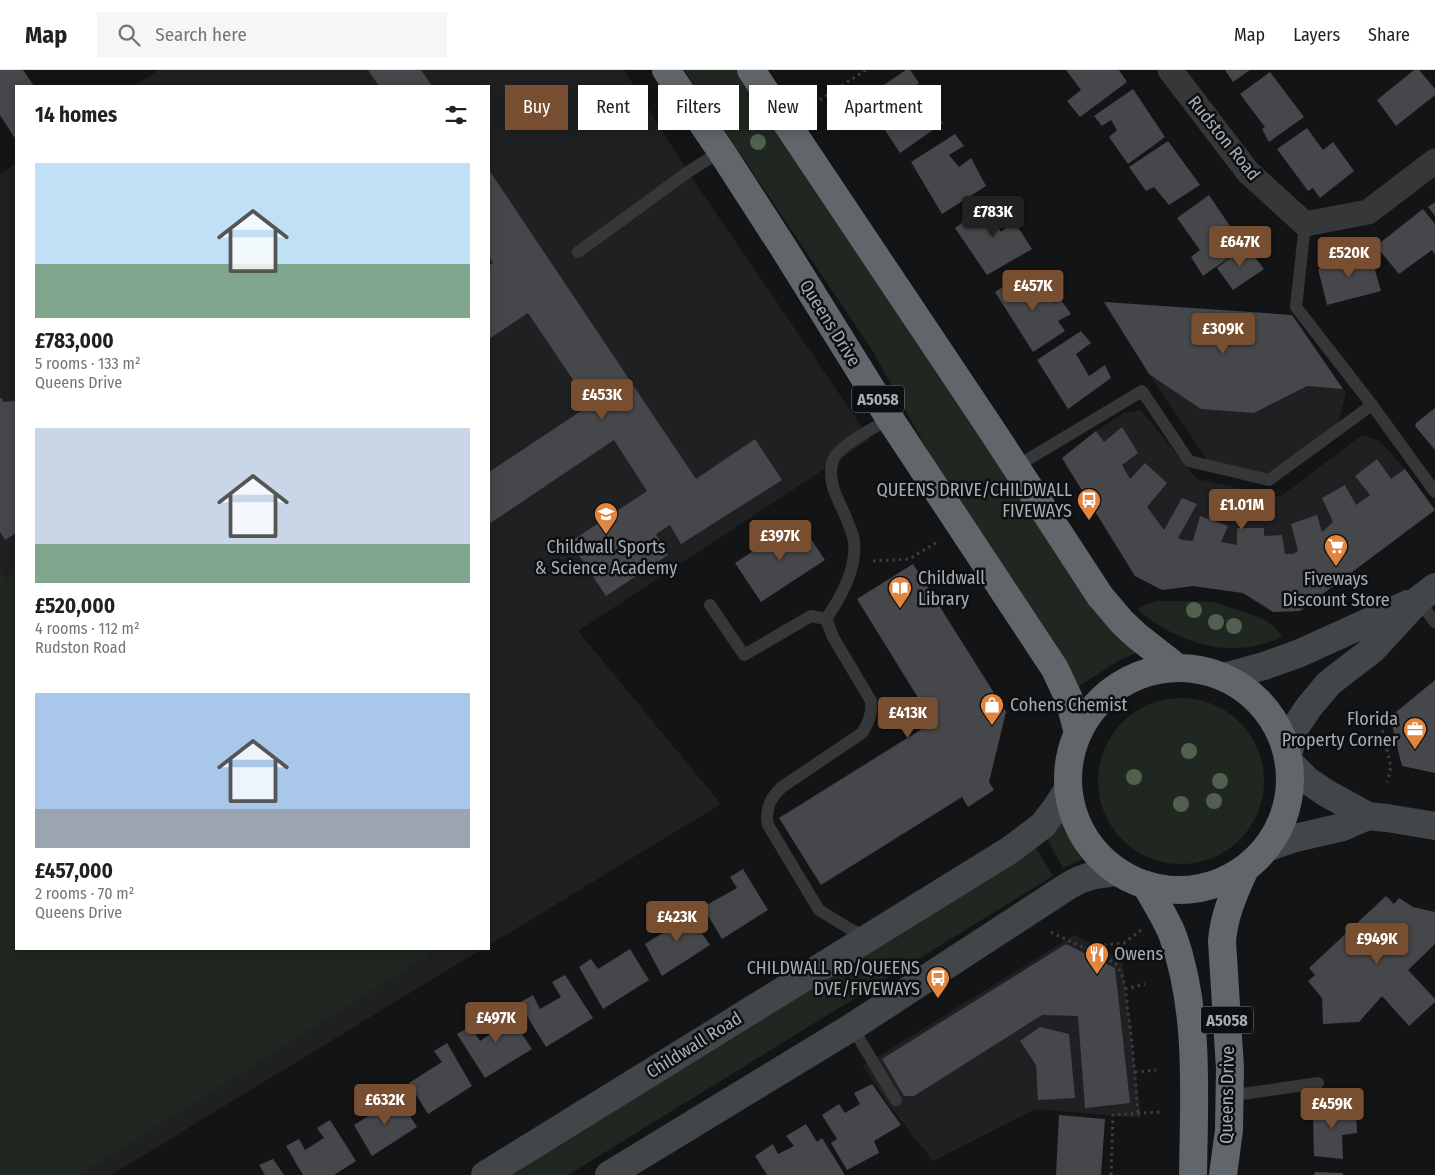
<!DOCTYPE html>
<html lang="en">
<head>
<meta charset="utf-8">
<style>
	:root { --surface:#fff; --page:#f6f6f6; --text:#202124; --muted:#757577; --line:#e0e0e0; --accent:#774e30 }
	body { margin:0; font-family:"Fira Sans Condensed",sans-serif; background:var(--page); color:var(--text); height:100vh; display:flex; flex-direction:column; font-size:19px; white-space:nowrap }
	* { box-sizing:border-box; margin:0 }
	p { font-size:16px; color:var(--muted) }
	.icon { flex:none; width:28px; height:28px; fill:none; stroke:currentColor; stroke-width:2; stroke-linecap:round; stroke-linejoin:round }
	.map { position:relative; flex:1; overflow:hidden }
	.details { position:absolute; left:15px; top:15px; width:475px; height:865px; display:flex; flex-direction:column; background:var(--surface); border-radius:0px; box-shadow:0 2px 12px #0003 }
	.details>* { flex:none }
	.hud { position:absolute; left:505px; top:15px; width:475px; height:45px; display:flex; gap:10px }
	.price { position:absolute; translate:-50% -42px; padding:0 11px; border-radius:5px; background:var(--accent); color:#fff; font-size:16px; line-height:32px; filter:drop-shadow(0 1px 2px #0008) }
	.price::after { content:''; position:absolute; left:50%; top:30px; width:15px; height:11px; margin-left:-8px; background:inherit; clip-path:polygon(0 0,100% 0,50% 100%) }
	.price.selected { background:#222; color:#fff }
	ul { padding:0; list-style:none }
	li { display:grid; align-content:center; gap:10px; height:265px; padding:0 20px }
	li span { display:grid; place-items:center; height:155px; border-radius:0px; color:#555 }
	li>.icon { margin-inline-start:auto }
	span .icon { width:90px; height:90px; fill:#fffc; stroke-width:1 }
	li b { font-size:21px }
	h2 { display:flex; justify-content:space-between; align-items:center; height:60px; padding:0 20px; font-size:21px }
	.tag { padding:0 18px; border-radius:0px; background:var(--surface); box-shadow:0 2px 12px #0003; font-size:18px; line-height:45px }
	.tag.selected { background:var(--accent); color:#fff }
	header { display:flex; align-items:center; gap:30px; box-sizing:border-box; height:70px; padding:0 25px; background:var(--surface); border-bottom:1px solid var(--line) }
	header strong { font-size:24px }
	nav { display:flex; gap:28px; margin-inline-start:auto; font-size:18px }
	.search { width:350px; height:45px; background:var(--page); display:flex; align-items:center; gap:12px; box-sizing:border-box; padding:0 18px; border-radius:0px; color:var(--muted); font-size:19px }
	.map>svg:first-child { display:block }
	.built { fill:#1f2022 }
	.green { fill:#202720 }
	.building { fill:#45474a }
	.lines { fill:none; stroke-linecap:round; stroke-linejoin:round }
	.path { stroke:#3b3e40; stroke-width:3; stroke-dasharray:2.5 4; stroke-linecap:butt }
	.lane { stroke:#353739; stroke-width:12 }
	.street { stroke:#353739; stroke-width:25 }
	.secondary { stroke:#434649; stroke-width:28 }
	.highway { stroke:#61666a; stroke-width:28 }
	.tree { fill:#51604f }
	.labels { text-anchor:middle; stroke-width:5; stroke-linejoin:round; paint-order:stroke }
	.shield { fill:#0e0f10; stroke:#787e83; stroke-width:1 }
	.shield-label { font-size:16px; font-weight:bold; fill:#a6aeb4 }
	.street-label { font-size:18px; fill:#a6aeb4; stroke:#0e0f10 }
	.poi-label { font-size:18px; fill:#a6aeb4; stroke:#0e0f10; text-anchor:end }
</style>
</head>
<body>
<header>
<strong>Map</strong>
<div class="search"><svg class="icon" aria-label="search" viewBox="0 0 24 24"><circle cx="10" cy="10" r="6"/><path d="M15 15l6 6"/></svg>Search here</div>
<nav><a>Map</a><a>Layers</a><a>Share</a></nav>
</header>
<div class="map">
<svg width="1435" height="1105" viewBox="0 0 1435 1105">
	<rect width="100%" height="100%" fill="#131415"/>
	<g class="built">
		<polygon points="159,0 624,0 688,102 870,369 578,561 721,734 489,875 489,16 134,16"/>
		<polygon points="16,93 16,879 482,879 111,1105 0,1105 0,104"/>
		<polygon points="1105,232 1292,245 1346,323 1338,353 1268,405 1209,393 1149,304"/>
		<polygon points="1141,340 1197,409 1280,427 1362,365 1380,371 1405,399 1435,440 1300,541 1273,542 1243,523 1193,516 1162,520 1135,506 1062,388 1096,361 1124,343"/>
		<polygon points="1074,865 1122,889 1141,1048 1036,1039 933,1091 889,1035 863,996"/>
	</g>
	<g class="green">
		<polygon points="684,0 742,0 1140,581 1118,591 1075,619 941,404 872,280"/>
		<polygon points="0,500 6,509 16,502 16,879 426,879 430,884 79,1105 0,1105"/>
		<path d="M1156,531H1186L1214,532L1261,548L1274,556L1282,567C1233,591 1178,574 1138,540L1141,537Z"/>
		<circle cx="1181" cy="711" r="83"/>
		<polygon points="1062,754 1065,756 1084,786 1083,789 1063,798 1047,769"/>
		<polygon points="1035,776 1053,806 568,1105 503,1105"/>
	</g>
	<g class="building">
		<polygon points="0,0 23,0 34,16 16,16 16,70 0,45"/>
		<polygon points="368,0 421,0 432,16 379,16"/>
		<polygon points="906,0 910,0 919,13 905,23 920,45 932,37 943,53 900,83 864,28"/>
		<polygon points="1066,0 1119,0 1127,12 1080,47 1067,31 1081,20"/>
		<polygon points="1225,0 1250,0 1233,12"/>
		<polygon points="1414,0 1419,0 1435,19 1435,25 1396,56 1377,30"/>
		<polygon points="1270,2 1304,47 1269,72 1262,59 1265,57 1240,24"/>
		<polygon points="1133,19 1165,67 1128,94 1109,67 1117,60 1111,50 1102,56 1094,46"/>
		<polygon points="1307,58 1323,80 1333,72 1354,101 1320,128 1313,118 1308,121 1277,79"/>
		<polygon points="955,64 964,76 949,85 959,97 971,88 986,116 942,144 911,92"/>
		<polygon points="1168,71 1200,115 1169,135 1154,117 1146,121 1129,97"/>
		<polygon points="489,100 696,409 755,369 782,410 681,474 670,455 656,464 668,485 606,526 570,472 647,421 614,370 489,454 489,402 590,335 528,243 489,269 489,196 493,193 489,187"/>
		<polygon points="1209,125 1244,177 1203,206 1191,187 1200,180 1177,148"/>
		<polygon points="999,126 1008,139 993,148 1001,162 1014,151 1032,179 987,205 955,158"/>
		<polygon points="1435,132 1435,146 1428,137"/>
		<polygon points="1423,139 1435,154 1435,185 1432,180 1399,204 1376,176"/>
		<polygon points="1246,176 1264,199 1233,220 1217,198"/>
		<polygon points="1370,183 1381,221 1327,235 1318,199"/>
		<polygon points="1027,202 1042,229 1048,223 1055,233 1061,230 1071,244 1058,251 1065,261 1033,282 995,222"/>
		<polygon points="1104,232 1292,245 1343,319 1307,316 1254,343 1201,339 1149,304"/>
		<polygon points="1081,261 1091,273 1076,284 1089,306 1105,295 1111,308 1068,339 1037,290"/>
		<polygon points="0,328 2,328 3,332 14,331 16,334 16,463 5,470 0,462"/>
		<polygon points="1435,338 1435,380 1415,356 1416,353"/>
		<polygon points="1122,357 1138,383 1122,395 1130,409 1145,393 1167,413 1147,437 1164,460 1182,428 1197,434 1178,468 1182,470 1193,471 1200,446 1228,456 1221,472 1237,475 1237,458 1264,458 1264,466 1282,465 1285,484 1293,484 1298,481 1291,454 1317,445 1322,462 1333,452 1322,428 1345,415 1356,435 1370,425 1355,406 1377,389 1391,409 1405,399 1435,440 1300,541 1273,542 1243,523 1193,516 1162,520 1135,506 1062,388 1096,361 1104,372"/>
		<polygon points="799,451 825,490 761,532 735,493"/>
		<polygon points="913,494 1006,642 989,712 994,720 968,737 962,727 821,815 779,748 933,652 857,529"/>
		<polygon points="1435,610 1435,703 1402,696 1390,647"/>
		<polygon points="743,799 768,840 722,869 703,837 737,818 730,807"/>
		<polygon points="1386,826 1394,834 1399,828 1413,837 1435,842 1435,874 1408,900 1435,929 1435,932 1409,956 1382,926 1359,952 1323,954 1322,928 1308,911 1315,905 1309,898"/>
		<polygon points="684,837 710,875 662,906 645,874 677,854 672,844"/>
		<polygon points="1066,874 1115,898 1130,1033 1085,1038 1078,946 1042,945 914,1026 904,1026 882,989"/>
		<polygon points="630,879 649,910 603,939 579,897 591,889 598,899"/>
		<polygon points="565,905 593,948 546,977 519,933 533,925 540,939 561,927 552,912"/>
		<polygon points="503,936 532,979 485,1008 457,964 471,956 480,971 500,957 491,944"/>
		<polygon points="1040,957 1069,964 1075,1028 1038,1030 1036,995 1020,971"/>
		<polygon points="447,973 472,1016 428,1044 409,1013 442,992 434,981"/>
		<polygon points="872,1014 901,1055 874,1071 879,1083 847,1100 831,1073 837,1069 822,1045 839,1034 845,1043 860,1034 854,1023"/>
		<polygon points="398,1027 417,1057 372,1086 354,1055"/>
		<polygon points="1316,1034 1340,1034 1341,1045 1356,1041 1357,1063 1342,1065 1343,1089 1314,1086 1313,1046 1317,1045"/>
		<polygon points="1059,1045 1105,1049 1101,1105 1056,1105"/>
		<polygon points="330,1050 356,1091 334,1105 303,1105 286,1076 299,1069 305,1080 324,1068 317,1058"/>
		<polygon points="806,1054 817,1072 822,1068 845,1105 767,1105 755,1086 773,1074 778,1084 794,1076 786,1066"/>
		<polygon points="273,1089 284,1105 265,1105 259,1095"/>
		<polygon points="1315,1102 1343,1103 1343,1105 1314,1105"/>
	</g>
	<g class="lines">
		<g class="path">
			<polyline points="809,37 866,0"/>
			<polyline points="873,491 909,489 939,471"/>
			<polyline points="1376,642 1380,650 1391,697 1387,712"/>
			<path d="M1051,862L1115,893C1126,906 1126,926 1128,942C1133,976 1135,1009 1138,1043"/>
			<polyline points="1085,879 1094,876 1124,873 1141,860"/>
			<polyline points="1125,919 1145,914"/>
			<polyline points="1135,1002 1156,1000"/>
			<polyline points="1111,1105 1113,1045 1160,1042"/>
		</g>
		<g class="lane">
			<polyline points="1305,154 1296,237 1372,335 1435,422"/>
			<polyline points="578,182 688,102 721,81"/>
			<polyline points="1015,397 1142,321 1189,391 1269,410 1372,335"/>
			<polyline points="1418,530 1435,552"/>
			<polyline points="710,535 744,585 811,546 826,549"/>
			<path d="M868,867L850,859L819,840L768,755C765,739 770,728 782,717L862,663C869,652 872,644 871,631L833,567L826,549C841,527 857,499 854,471C851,455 842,440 836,425C831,414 829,399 834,388C841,375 876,356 890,349"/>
			<polyline points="852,957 896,1030"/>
			<polyline points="1229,1026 1318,1013"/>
		</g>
		<polyline class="street" points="1170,0 1248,102 1305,154 1368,142 1435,91"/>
		<g class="secondary">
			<polyline points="1224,607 1264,596 1300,583 1408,534"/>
			<polyline points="1288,685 1296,656 1309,637 1329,613 1372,580 1418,530 1435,517"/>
			<polyline points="1290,693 1307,710 1326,723 1368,746 1387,748 1435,756"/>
			<polyline points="1266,778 1295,768 1343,757 1368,746"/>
			<polyline points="485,1105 1010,780 1043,755 1056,738 1068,719"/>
			<path d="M609,1105L852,957L1068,816C1087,805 1097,804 1119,802"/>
		</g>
		<g class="highway">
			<polyline points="666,0 721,81 783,177 890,349 1055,599 1069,629 1078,663"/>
			<polyline points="751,0 989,356 1100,526 1122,552 1137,566 1178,598"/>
			<circle cx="1179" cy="709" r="111"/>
			<path d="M1146,815C1155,832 1166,848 1173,866C1200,942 1194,1026 1193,1105"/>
			<path d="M1223,1105L1229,1060L1230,998L1222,871C1224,845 1234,823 1245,799"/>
		</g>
	</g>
	<g class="tree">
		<circle cx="758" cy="72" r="8"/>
		<circle cx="1194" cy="540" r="8"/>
		<circle cx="1216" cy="552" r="8"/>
		<circle cx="1234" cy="556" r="8"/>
		<circle cx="1189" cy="681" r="8"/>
		<circle cx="1134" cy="707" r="8"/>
		<circle cx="1220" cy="711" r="8"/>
		<circle cx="1214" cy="731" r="8"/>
		<circle cx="1181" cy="734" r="8"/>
	</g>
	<defs>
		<g id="bus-pin" transform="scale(1.25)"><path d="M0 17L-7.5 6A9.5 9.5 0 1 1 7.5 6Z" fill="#e2853f" stroke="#0e0f10"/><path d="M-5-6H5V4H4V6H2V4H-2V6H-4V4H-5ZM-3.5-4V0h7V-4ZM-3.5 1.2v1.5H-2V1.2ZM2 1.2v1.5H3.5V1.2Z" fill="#fff"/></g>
		<g id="school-pin" transform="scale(1.25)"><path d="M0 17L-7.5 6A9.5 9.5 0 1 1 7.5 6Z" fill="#e2853f" stroke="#0e0f10"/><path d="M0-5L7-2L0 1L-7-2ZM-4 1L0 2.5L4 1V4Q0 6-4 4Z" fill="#fff"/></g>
		<g id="supermarket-pin" transform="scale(1.25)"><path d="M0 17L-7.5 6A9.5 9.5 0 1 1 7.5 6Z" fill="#e2853f" stroke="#0e0f10"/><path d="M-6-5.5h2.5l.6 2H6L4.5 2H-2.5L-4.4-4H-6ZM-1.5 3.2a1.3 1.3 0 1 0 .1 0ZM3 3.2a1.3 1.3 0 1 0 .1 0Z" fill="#fff"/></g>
		<g id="library-pin" transform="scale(1.25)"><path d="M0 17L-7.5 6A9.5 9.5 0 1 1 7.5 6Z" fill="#e2853f" stroke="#0e0f10"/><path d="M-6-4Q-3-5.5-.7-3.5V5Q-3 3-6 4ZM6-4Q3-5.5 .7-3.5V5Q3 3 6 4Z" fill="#fff"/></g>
		<g id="shop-pin" transform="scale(1.25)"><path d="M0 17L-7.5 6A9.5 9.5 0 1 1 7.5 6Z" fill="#e2853f" stroke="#0e0f10"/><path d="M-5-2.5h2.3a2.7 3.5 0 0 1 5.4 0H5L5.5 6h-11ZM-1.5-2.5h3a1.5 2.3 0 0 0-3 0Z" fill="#fff"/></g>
		<g id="office-pin" transform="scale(1.25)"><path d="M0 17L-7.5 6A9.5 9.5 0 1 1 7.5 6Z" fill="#e2853f" stroke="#0e0f10"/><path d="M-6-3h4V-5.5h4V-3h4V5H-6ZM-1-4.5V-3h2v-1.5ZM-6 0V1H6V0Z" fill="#fff"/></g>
		<g id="restaurant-pin" transform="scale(1.25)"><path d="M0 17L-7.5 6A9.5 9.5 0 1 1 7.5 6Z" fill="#e2853f" stroke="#0e0f10"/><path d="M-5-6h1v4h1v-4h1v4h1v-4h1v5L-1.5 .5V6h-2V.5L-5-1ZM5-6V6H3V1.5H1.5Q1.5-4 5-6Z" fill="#fff"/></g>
	</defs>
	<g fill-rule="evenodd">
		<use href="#bus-pin" x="1089" y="430"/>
		<use href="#school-pin" x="606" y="444"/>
		<use href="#supermarket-pin" x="1336" y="476"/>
		<use href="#library-pin" x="900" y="518"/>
		<use href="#shop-pin" x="992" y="635"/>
		<use href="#office-pin" x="1415" y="659"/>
		<use href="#restaurant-pin" x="1097" y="884"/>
		<use href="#bus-pin" x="938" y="908"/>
	</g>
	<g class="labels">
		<g class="shield">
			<rect x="852" y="315.5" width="52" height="27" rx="4"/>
			<rect x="1201" y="936.5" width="52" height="27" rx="4"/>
		</g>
		<g class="shield-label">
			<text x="878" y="335">A5058</text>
			<text x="1227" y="956">A5058</text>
		</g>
		<g class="street-label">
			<text transform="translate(1224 68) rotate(51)" y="6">Rudston Road</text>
			<text transform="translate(830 253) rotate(58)" y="6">Queens Drive</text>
			<text transform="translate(694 975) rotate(-32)" y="6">Childwall Road</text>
			<text transform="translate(1227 1025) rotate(-89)" y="6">Queens Drive</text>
		</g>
		<g class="poi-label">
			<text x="1072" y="426">QUEENS DRIVE/CHILDWALL<tspan x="1072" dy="21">FIVEWAYS</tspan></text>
			<text x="606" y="483" text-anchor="middle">Childwall Sports<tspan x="606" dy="21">&amp; Science Academy</tspan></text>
			<text x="918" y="514" text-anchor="start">Childwall<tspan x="918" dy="21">Library</tspan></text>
			<text x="1336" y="515" text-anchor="middle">Fiveways<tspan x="1336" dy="21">Discount Store</tspan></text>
			<text x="1010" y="641" text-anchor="start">Cohens Chemist</text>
			<text x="1398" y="655">Florida<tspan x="1398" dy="21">Property Corner</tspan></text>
			<text x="1114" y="890" text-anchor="start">Owens</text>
			<text x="920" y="904">CHILDWALL RD/QUEENS<tspan x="920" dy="21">DVE/FIVEWAYS</tspan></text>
		</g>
	</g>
</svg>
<b class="price selected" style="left:993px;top:168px">£783K</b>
<b class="price" style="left:1240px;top:198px">£647K</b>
<b class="price" style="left:1349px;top:209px">£520K</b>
<b class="price" style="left:1033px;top:242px">£457K</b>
<b class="price" style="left:1223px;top:285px">£309K</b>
<b class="price" style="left:602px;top:351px">£453K</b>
<b class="price" style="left:1242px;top:461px">£1.01M</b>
<b class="price" style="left:780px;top:492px">£397K</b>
<b class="price" style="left:908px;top:669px">£413K</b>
<b class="price" style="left:677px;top:873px">£423K</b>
<b class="price" style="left:1377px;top:895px">£949K</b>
<b class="price" style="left:496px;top:974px">£497K</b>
<b class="price" style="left:385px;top:1056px">£632K</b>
<b class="price" style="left:1332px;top:1060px">£459K</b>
<div class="hud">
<a class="tag selected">Buy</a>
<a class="tag">Rent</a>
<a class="tag">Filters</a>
<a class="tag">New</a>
<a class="tag">Apartment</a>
</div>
<section class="details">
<h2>14 homes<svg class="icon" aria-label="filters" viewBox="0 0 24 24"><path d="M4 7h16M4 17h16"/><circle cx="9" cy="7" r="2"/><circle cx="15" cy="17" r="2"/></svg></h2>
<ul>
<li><span style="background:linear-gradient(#bfe0f5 65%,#7fa58c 0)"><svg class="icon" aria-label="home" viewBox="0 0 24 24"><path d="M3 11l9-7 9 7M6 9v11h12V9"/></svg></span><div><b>£783,000</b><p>5 rooms · 133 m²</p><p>Queens Drive</p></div></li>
<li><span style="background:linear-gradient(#c9d6e8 75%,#7fa58c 0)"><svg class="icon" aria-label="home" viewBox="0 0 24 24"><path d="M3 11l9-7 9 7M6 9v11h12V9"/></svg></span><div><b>£520,000</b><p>4 rooms · 112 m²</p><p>Rudston Road</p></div></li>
<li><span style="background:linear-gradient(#a9c7e8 75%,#9aa5b1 0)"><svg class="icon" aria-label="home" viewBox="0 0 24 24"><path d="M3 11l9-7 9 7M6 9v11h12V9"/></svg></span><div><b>£457,000</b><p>2 rooms · 70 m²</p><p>Queens Drive</p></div></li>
</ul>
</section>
</div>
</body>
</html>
